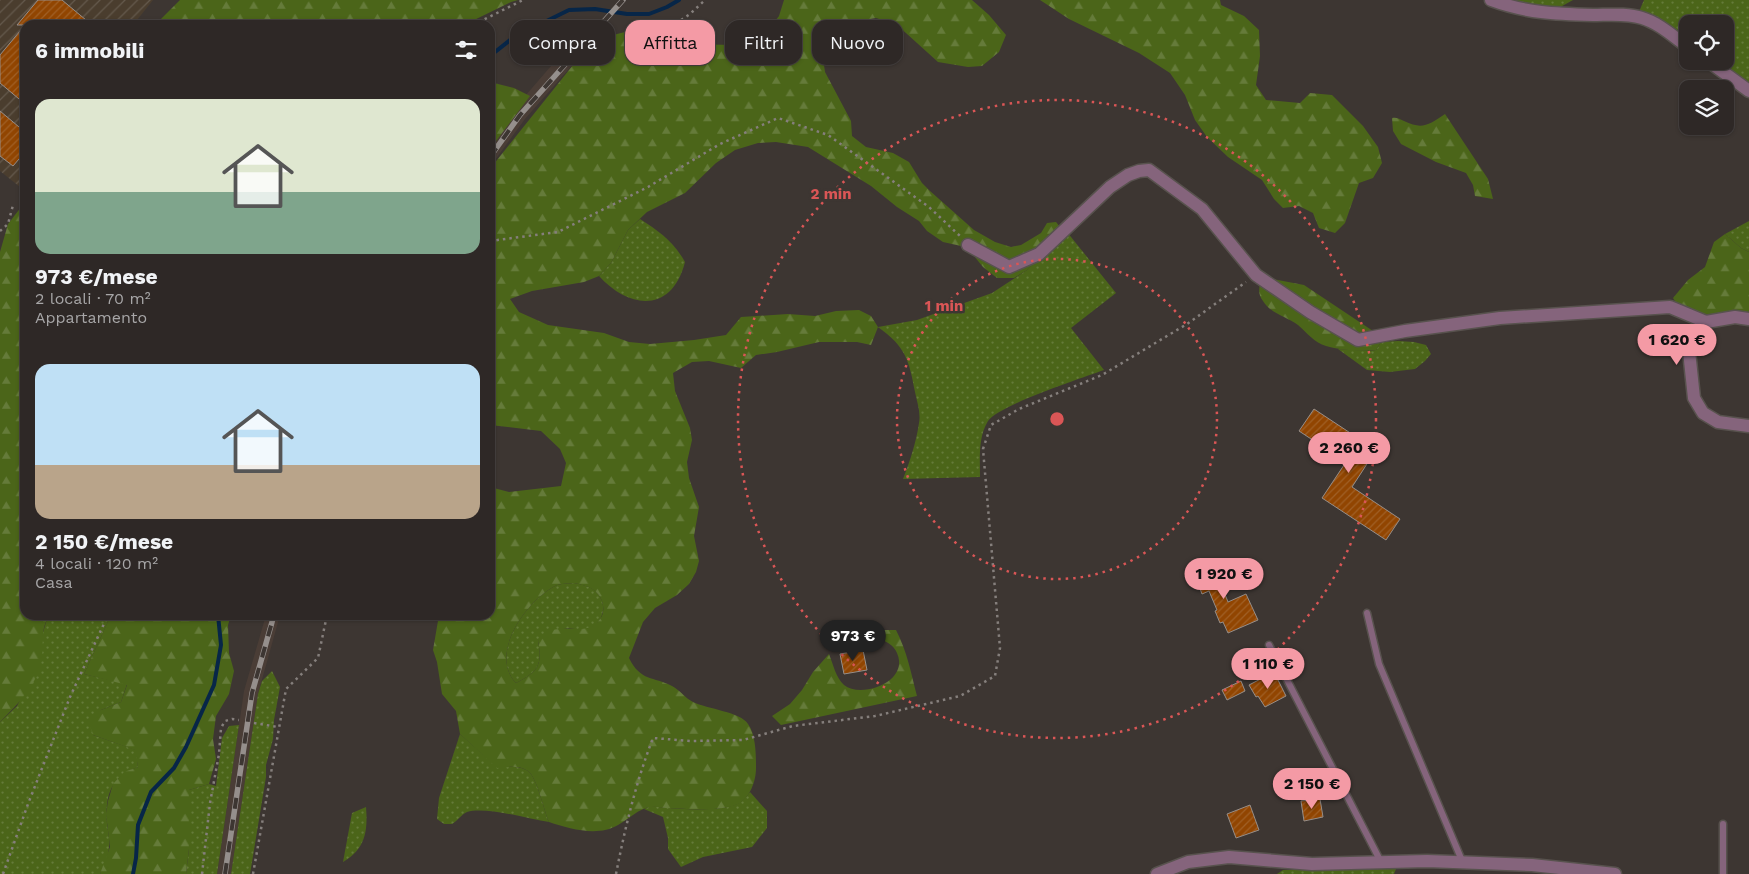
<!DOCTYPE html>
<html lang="it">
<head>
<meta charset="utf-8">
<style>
	:root { --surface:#2e2826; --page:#3a3432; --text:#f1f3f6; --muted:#a7a6a7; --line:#494443; --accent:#f49aa5 }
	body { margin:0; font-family:"Work Sans",sans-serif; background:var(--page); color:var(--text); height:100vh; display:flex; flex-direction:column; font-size:19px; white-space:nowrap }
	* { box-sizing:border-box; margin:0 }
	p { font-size:16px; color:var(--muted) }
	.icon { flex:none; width:28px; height:28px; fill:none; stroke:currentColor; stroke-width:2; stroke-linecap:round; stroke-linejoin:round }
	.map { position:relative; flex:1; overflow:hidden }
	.side { position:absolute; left:20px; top:20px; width:475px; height:600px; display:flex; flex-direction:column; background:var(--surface); border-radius:15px; box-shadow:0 1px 4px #0004,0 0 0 1px var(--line) }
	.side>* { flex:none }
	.banner { position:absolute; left:510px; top:20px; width:475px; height:45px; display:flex; gap:10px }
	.buttons { position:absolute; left:1679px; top:15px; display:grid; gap:10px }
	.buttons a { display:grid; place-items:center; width:55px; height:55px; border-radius:10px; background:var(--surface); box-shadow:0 1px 4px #0004,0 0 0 1px var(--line); font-size:25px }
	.price { position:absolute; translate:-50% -42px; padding:0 11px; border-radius:18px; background:var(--accent); color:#111; font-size:16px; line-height:32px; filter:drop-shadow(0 1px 2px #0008) }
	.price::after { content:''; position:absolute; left:50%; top:30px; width:15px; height:11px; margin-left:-8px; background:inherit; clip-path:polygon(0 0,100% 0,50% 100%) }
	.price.active { background:#222; color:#fff }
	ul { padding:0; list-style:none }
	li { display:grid; align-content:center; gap:10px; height:265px; padding:0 15px }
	li span { display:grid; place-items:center; height:155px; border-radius:15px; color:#555 }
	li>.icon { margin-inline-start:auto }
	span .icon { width:90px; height:90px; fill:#fffc; stroke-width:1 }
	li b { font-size:21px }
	h2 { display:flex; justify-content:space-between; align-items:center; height:60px; padding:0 15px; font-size:21px }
	.tag { padding:0 18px; border-radius:15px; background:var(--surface); box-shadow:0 1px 4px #0004,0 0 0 1px var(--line); font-size:18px; line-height:45px }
	.tag.active { background:var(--accent); color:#111 }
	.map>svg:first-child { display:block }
	.built { fill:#4a3d36 }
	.industrial { fill:url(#industrial-furrows) }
	.grass { fill:url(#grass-dots) }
	.forest { fill:url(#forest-firs); fill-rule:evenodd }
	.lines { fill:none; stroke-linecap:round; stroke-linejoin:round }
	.stream { stroke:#072648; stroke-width:4 }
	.building { fill:url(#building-hatch); stroke:#968e89 }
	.service-casing { stroke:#58524e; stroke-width:9 }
	.minor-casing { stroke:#58524e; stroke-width:15 }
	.path { stroke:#857f7c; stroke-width:2.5; stroke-dasharray:2.5 4; stroke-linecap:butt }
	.service { stroke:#85647c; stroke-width:6 }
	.minor { stroke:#85647c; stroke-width:12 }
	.rail-casing { stroke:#958f8c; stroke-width:5.5 }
	.rail { stroke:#3d3632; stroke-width:4; stroke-dasharray:11; stroke-linecap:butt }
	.ring { fill:none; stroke:#da5656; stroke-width:2.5; stroke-dasharray:2.5 5 }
	.centre { fill:#da5656; stroke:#3d3632; stroke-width:2.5 }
	.ring-label { font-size:15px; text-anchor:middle; font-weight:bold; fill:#da5656; stroke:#3d3632; stroke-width:5; stroke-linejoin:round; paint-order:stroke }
</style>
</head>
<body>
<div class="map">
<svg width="1749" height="874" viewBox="0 0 1749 874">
	<defs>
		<pattern id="industrial-furrows" width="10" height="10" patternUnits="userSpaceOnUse" patternTransform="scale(1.25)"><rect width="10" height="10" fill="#4a3d2e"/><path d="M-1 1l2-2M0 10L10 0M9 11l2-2" fill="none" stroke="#64594c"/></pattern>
		<pattern id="grass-dots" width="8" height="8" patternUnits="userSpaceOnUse" patternTransform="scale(1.25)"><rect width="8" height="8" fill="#4b6519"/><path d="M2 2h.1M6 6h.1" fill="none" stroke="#657b3a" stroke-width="1.8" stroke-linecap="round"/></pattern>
		<pattern id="forest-firs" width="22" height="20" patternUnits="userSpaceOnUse" patternTransform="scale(1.25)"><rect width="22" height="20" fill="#4b6519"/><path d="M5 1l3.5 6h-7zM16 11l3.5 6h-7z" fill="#657b3a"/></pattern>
		<pattern id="building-hatch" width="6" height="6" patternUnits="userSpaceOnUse" patternTransform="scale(1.25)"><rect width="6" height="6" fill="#914501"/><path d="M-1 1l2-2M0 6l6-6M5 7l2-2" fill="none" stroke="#a06026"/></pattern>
	</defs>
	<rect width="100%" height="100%" fill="#3d3632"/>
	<g class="built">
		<polygon points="570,44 582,54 525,119 490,167 490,143 513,110"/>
		<polygon points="266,615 280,615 258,694 231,874 217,874 244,691"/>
	</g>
	<polygon class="industrial" points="0,0 153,0 133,25 25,25 25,191 0,171"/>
	<g class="grass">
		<polygon points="1501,0 1573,0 1555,10"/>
		<polygon points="1644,0 1749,0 1749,88 1712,61 1725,61 1725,24 1688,24 1687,43 1638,14"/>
		<path d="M640,219C660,232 673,241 685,262C672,313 630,310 599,276L611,263L628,230Z"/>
		<polygon points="1749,221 1749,252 1741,248 1725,234"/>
		<path d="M1067,232L1116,293L1071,328L1104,370C1082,378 999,405 988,421C978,437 980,458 980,477L903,479C910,461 916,443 919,423C921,413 917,402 915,392C909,360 906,347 878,327L917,320L992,293L1027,270Z"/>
		<polygon points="1398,341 1414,342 1426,345 1431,354 1425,361 1415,369 1390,372 1367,370 1338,349 1369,351 1376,350 1381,342"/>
		<path d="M574,583C588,586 597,588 602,601C606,613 599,626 587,629C580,631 571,627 563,629C555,632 546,638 538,641C543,666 537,672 516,683C488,654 527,600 555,586C561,583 568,584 574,583Z"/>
		<path d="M50,615H111L84,674L127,684L121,702L101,710L93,735L136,750L138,767C110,777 105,796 107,824C108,831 110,840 109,848C108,857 104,866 100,874H0V722L17,706L42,656V636L47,619Z"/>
		<polygon points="272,671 280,687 274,720 273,739 266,765 266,777 250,874 231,874 258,694 262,681"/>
		<polygon points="239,725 217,874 186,874 189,849 189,790 209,784 216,786 222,738 229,726"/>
		<path d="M460,734L497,767C507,767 519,765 528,771C537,777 544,811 549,822C529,819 485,806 467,812C462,814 457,821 452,824H444L437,819L439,798Z"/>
		<path d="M750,792L767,811V828L752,847L703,857L681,867L668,849V838L663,817L644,809L651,806C671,809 721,813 739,803C743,801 747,796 750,792Z"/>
		<path d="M366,807C368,832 365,849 343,862L352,813Z"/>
		<polygon points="1396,869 1394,874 1277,874 1283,870"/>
	</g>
	<g class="forest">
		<polygon points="180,0 518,0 511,2 468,23 468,25 155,25"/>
		<path d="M784,0H972L989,15L1006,35L999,52L982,66L968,67L938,62L896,24L876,18L852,22L835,29L821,45L825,72L851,121L852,136L866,147L893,153L909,162L922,183L930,191L974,230L995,242L1011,247L1021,245L1041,233L1047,223L1056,222L1060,227L1053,247L1027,270L1014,278H997L983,267L974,256L961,246L943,242L927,231L919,221L897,207L871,186L808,147L776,142L758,143L735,150L716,163L685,193L647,212L628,230L611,263L599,276L584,282L532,291L510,299L519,312L548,325L604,333L629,342L650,344L694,340L726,335L741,317L788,314L815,316L836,311L859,310L871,316L878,327L871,345L857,342H819L777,352L756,355L741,368L709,361L692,362L673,373L675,391L690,428L692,440L687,462L689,478L699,507L694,536L699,561L696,572L689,584L677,595L655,608L643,622L629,658C641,682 653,676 672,686C680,690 685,698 693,702C707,709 741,712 748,724C756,735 756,755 756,768C756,781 750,798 738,804C720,812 687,809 666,808C662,808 656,806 651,807C639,808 629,819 618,825C598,837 570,829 549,822C544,811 537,777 528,771C519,765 507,767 497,768L460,734L456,711L442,694L437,662L433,650L439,615H490V487L509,492L561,486L566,463L560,449L541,431L490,425V170L493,165L593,40L625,32L676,44L737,45L766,33L779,16ZM574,583C587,586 597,588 602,601C604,607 604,614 600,619C587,638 563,622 546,633C543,635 540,639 538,641C543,666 537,672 516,683C488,654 527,600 555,586C561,583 568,584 574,583Z"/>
		<polygon points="1040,0 1220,0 1221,5 1244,16 1259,30 1260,56 1256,85 1266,100 1300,103 1310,93 1332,95 1363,126 1378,147 1382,163 1373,178 1359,183 1345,223 1335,233 1319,228 1313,213 1299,206 1283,208 1274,199 1262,180 1228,157 1207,137 1195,120 1185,95 1170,73 1139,53 1069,19"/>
		<polygon points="490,82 514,88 530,96 490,149"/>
		<path d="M1445,114L1488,179L1493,199L1475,196L1473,185L1466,173L1436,162L1401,144L1393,131L1392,118C1397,117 1399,119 1404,121C1422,130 1429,125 1445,114Z"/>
		<path d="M25,202V615H50C40,628 44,642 42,657C39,683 18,704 0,722V252L8,224Z"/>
		<polygon points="1725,234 1741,248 1749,252 1749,315 1707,316 1678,306 1673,298 1688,280 1705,267 1714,242"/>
		<path d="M1267,278L1304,285L1376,333L1381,342L1376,350C1363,352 1339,350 1326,346C1315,343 1306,332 1298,325C1287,317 1271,314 1263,301C1258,295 1259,289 1260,283Z"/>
		<polygon points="111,615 231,615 228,625 229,653 234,671 229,694 216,716 213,739 216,759 209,784 189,790 189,849 186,874 100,874 110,847 106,814 108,801 113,784 124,772 138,767 135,750 93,735 88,720 101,710 121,702 127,685 84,674"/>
		<path d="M880,630H896C907,651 911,673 917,696L781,725L772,716L790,704L802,690L813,672L829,654C833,664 836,678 844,685C861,699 910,682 897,653C892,641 879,640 870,633Z"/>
	</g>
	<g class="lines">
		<g class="stream">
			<polyline points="490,56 514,37 569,10 595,9 627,14 649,14 667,7 679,0"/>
			<polyline points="133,874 136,858 138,825 151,792 174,768 186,747 214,685 221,645 218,615"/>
		</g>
	</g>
	<g class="building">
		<polygon points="38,0 62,0 92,25 17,25"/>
		<polygon points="25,25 25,104 0,83 0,55"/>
		<polygon points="0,111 25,132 25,152 13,166 0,156"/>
		<polygon points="1314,409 1376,450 1352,487 1400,519 1386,540 1322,498 1346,462 1299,431"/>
		<polygon points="1212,561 1228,602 1246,594 1258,620 1228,633 1223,622 1220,623 1215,611 1217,610 1209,591 1202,594 1192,568"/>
		<polygon points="863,650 867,670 844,674 840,654"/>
		<polygon points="1274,672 1286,696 1265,707 1258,696 1256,697 1249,685"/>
		<polygon points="1241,681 1245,691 1227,700 1222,690"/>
		<polygon points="1320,799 1323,817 1304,821 1301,801"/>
		<polygon points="1250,805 1259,830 1236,838 1227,814"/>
	</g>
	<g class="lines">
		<g class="service-casing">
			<g id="service">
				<polyline points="1367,613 1379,664 1463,863"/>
				<polyline points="1269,645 1381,862"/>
				<polyline points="1723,874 1723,824"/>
			</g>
		</g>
		<g class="minor-casing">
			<g id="minor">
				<path d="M1491,0C1526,13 1556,14 1593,15C1608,15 1627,13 1642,18C1659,23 1674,37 1688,47"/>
				<polyline points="1708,61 1749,91"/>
				<polyline points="968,245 1009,267 1039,254 1110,187 1128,175 1139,171 1149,170 1202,209 1256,275 1310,312 1358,340 1405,331 1500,318 1670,307 1706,322"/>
				<polyline points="1749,319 1735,317 1706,322 1691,339 1689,351 1694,398 1703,413 1718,422 1749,426"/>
				<polyline points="1157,874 1188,862 1229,857 1312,864 1427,861 1532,865 1615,874"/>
			</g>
		</g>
		<g class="path">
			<polyline points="473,25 523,0"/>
			<polyline points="665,31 690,14 705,0"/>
			<polyline points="0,231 8,224 13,205"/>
			<polyline points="490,241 558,232 648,187 720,144 778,118 828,135 929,207 960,236"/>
			<polyline points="254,723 278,727"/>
			<polyline points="3,874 28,804 70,697 108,615"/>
			<polyline points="202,874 210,803 219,754 221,728 225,721 232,719 239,720"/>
			<polyline points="253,874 286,689 318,658 327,615"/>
			<path d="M616,874C625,828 636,782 653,738L691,741L743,740L793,726L875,716L960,696L995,676L1000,648L983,449L991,425L1019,409L1102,375L1187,324L1246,282"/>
		</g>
		<use href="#service" class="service"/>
		<use href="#minor" class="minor"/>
		<g class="rail-casing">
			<g id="rail">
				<polyline points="490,157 520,115 623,0"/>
				<polyline points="225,874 252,693 274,615"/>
			</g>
		</g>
		<use href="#rail" class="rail"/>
	</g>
	<g class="ring">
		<circle cx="1057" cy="419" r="160"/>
		<circle cx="1057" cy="419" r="319"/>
	</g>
	<circle cx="1057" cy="419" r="8" class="centre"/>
	<g class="ring-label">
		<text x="831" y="199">2 min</text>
		<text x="944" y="311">1 min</text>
	</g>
</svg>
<div class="buttons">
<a><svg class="icon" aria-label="locate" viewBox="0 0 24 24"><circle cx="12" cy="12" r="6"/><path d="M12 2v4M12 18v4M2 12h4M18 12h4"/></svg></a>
<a><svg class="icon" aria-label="layers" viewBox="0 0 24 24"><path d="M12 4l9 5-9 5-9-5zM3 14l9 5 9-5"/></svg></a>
</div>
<b class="price" style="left:1677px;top:366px">1 620 €</b>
<b class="price" style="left:1349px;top:474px">2 260 €</b>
<b class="price" style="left:1224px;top:600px">1 920 €</b>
<b class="price active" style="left:853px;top:662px">973 €</b>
<b class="price" style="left:1268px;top:690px">1 110 €</b>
<b class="price" style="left:1312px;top:810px">2 150 €</b>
<div class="banner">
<a class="tag">Compra</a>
<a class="tag active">Affitta</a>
<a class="tag">Filtri</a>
<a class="tag">Nuovo</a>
</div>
<section class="side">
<h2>6 immobili<svg class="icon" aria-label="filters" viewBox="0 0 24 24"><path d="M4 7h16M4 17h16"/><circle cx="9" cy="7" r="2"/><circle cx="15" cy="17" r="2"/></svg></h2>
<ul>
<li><span style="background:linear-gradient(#dfe7d0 60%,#7fa58c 0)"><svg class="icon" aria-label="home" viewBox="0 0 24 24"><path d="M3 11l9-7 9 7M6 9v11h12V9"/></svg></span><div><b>973 €/mese</b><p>2 locali · 70 m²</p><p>Appartamento</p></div></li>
<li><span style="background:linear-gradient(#bfe0f5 65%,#b9a48a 0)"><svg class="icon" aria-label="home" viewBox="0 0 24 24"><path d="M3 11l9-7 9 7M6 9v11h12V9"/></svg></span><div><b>2 150 €/mese</b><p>4 locali · 120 m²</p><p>Casa</p></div></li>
</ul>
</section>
</div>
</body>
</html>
